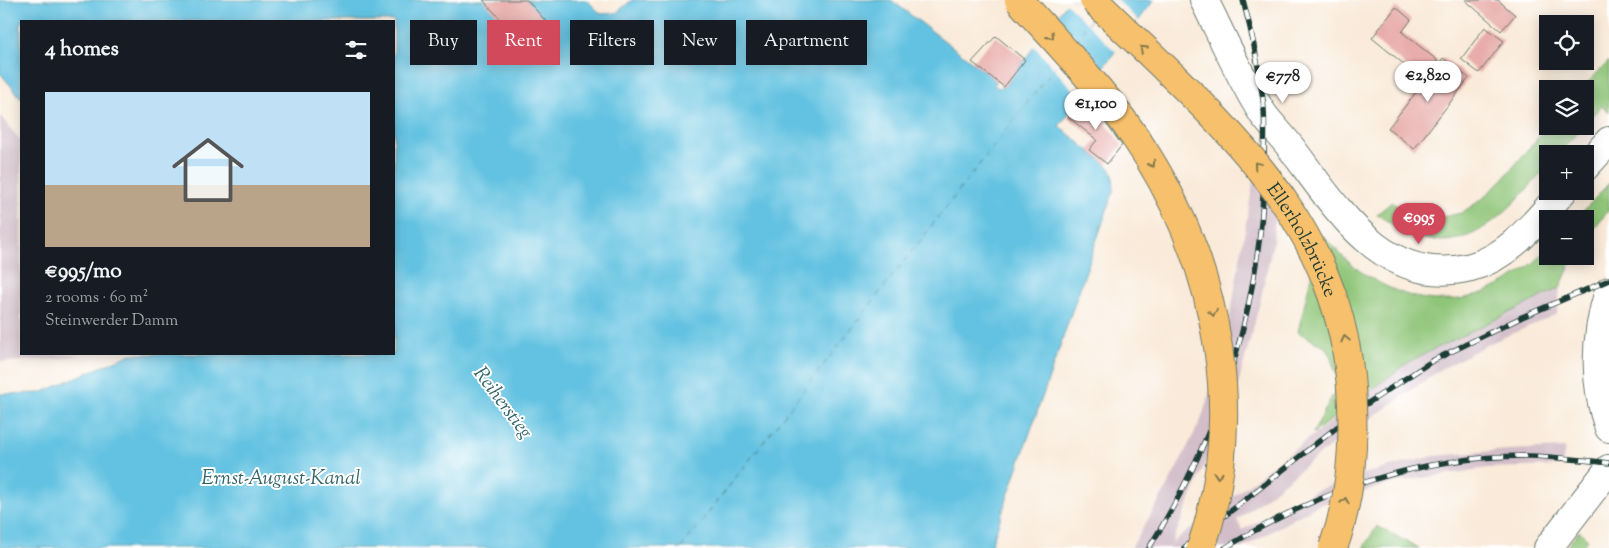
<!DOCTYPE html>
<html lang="en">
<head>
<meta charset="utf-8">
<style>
	:root { --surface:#171b24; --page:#242831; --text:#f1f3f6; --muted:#9ea1a6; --line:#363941; --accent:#d1495b }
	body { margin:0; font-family:"Sorts Mill Goudy",serif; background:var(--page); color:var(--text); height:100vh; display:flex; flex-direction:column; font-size:19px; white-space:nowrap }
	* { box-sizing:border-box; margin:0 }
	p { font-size:16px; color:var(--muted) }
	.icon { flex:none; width:28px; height:28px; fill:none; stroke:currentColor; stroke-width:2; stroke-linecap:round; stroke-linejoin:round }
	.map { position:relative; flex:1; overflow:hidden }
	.side { position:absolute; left:20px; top:20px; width:375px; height:335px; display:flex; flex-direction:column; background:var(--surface); border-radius:0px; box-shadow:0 2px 12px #0003 }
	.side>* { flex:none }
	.top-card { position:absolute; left:410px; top:20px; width:475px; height:45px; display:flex; gap:10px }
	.tools { position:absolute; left:1539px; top:15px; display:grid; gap:10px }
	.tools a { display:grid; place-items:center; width:55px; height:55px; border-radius:0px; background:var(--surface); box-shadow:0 2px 12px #0003; font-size:25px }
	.price { position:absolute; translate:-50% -42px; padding:0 11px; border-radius:18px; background:#fff; color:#222; font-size:16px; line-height:32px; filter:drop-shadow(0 1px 2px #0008) }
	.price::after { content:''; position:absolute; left:50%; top:30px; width:15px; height:11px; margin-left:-8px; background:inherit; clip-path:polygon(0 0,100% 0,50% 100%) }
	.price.current { background:var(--accent); color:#fff }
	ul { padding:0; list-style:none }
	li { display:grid; align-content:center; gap:10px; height:265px; padding:0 25px }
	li+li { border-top:1px solid var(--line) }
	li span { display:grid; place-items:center; height:155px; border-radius:0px; color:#555 }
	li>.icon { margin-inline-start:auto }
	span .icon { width:90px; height:90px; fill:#fffc; stroke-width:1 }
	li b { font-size:21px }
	h2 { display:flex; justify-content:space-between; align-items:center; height:60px; padding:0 25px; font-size:21px }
	.tag { padding:0 18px; border-radius:0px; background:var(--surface); box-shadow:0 2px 12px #0003; font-size:18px; line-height:45px }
	.tag.current { background:var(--accent); color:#fff }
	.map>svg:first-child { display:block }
	.industrial { fill:#d2bdc8 }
	.green { fill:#8fc578; stroke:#578156 }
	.water { fill:#63c2e1; stroke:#41808a }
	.pier { fill:#f9ead9 }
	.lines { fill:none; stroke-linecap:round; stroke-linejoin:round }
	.ferry { stroke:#336568; stroke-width:1; stroke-dasharray:6 5; stroke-linecap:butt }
	.building { fill:#e8adab }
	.minor-casing { stroke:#6b7a6e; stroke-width:30 }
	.minor { stroke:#fff; stroke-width:28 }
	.rail-casing { stroke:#1f3d34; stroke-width:5.5 }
	.rail { stroke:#fff; stroke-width:4; stroke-dasharray:11; stroke-linecap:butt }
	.major-bridge-casing { stroke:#6b7a6e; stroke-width:30; stroke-linecap:butt }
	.major-bridge { stroke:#f7c06c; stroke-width:28 }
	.oneway { stroke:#80784d }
	.labels { text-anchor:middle; stroke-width:4; stroke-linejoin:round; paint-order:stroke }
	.street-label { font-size:19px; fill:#1f3d34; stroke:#fff }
	.water-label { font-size:20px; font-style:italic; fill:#336568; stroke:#fff }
</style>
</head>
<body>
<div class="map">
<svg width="1609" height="548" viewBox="0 0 1609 548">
	<rect width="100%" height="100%" fill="#fff"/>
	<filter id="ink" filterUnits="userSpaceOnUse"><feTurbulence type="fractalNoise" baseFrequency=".02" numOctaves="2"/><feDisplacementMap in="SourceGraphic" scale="10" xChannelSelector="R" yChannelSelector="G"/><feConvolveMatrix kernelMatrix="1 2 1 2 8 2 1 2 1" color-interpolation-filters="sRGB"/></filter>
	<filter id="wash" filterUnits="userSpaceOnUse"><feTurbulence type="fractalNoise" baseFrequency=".0096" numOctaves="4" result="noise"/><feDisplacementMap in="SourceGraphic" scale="20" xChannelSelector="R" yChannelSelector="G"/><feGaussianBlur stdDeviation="1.12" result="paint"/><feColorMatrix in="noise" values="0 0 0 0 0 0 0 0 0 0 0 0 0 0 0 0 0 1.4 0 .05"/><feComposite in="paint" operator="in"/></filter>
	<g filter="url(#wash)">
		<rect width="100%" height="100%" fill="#f9ead9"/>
		<g class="industrial">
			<polygon points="0,116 21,141 21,354 80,354 62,359 0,362"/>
			<polygon points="1255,171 1278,174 1273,242 1260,302 1238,385 1172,543 1410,361 1560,288 1557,314 1486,345 1440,370 1320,454 1237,520 1242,530 1313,492 1359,475 1434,456 1507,450 1565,448 1562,466 1487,468 1398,482 1318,505 1242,548 1131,548 1165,491 1201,420 1226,341"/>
		</g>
		<g class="green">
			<polygon points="1609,61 1609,112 1602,106 1585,125 1585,89 1581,89"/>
			<path d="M1548,126H1584L1559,154H1548L1547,167C1495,225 1455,273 1377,214L1392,202L1408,213L1443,217L1461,213L1481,200L1503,179Z"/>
			<polygon points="1609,183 1609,210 1585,239 1585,219 1576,219"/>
			<path d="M1321,234C1335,248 1349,265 1366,275C1435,319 1491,302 1547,251L1548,256H1574L1560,288L1410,361L1313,433L1339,383L1328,349L1298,332Z"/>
			<polygon points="1377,526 1419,548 1363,548"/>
			<polygon points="1579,531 1588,539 1581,548 1566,548"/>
		</g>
		<polygon class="water" points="0,0 587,0 601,14 616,13 632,0 891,0 996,80 994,85 998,88 1005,86 1069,0 1154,0 1059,126 1110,168 1113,175 1114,190 990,548 0,548 0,394 40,393 131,354 394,354 394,21 21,21 21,98 0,73"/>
		<g class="pier">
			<polygon points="1066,0 1117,0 1140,22 1117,53 1065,2"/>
			<polygon points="1055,14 1104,70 1082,100 1033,45"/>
		</g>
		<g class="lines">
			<g class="ferry">
				<polyline points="1075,41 1092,18"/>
				<polyline points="681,548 1059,62"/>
			</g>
		</g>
		<g id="blocks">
			<g class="building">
				<polygon points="483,0 527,0 559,36 535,57"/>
				<polygon points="1465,0 1498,0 1515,15 1501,31"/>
				<polygon points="1396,7 1411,20 1402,32 1438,61 1416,74 1372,38"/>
				<polygon points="1485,27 1504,41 1479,73 1461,59"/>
				<polygon points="996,36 1025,60 1004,87 972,62"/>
				<polygon points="1443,58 1469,78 1414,149 1388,128"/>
				<polygon points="1083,99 1092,105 1122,145 1107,164 1089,150 1097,140 1068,117"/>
			</g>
		</g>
	</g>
	<g filter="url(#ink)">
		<use href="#blocks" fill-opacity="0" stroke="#6b7a6e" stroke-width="1"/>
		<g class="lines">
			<g class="minor-casing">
				<g id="minor">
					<path d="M1204,0C1223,38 1240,78 1263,114C1272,126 1283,137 1292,149C1336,207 1384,289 1471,267C1510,257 1538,219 1563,191"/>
					<polyline points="1585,167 1609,141"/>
					<path d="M1609,291C1595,336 1593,383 1609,428"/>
					<polyline points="1548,548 1609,469"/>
				</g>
			</g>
			<use href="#minor" class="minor"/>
			<g class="rail-casing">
				<g id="rail">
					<path d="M1149,548C1221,432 1264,298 1264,161C1264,141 1266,120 1263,100C1259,66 1252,33 1243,0"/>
					<polyline points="1184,548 1365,405 1432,361 1522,317 1609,280"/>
					<path d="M1225,548C1317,491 1421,455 1530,456C1556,457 1583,460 1609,463"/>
				</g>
			</g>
			<use href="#rail" class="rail"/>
			<g class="major-bridge-casing">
				<g id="major-bridge">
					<path d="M1019,0C1064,50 1113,100 1148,157C1219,272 1246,418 1201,548"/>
					<path id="s1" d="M1094,0C1217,121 1346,218 1352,406C1354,453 1349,504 1333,548"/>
				</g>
			</g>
			<use href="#major-bridge" class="major-bridge"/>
		</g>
		<defs><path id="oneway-chevron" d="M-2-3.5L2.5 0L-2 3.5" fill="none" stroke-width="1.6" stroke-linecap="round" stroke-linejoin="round" transform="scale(1.25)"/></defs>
		<g class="oneway">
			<use href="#oneway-chevron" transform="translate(1051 36) rotate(48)"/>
			<use href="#oneway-chevron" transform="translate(1143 49) rotate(-136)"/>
			<use href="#oneway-chevron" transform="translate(1152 164) rotate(60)"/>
			<use href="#oneway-chevron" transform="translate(1257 165) rotate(-130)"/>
			<use href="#oneway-chevron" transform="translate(1213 313) rotate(79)"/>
			<use href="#oneway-chevron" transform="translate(1345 339) rotate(-102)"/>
			<use href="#oneway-chevron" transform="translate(1218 475) rotate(95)"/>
			<use href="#oneway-chevron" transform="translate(1345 501) rotate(-80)"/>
		</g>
	</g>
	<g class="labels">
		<g class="street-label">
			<text dy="7" stroke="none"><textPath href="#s1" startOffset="320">Ellerholzbrücke</textPath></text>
		</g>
		<g class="water-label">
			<text transform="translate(504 402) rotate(53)" y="7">Reiherstieg</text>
			<text x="281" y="484">Ernst-August-Kanal</text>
		</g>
	</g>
</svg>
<div class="tools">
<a><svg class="icon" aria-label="locate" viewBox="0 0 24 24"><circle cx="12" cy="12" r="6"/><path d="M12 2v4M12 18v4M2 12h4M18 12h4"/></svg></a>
<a><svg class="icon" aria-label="layers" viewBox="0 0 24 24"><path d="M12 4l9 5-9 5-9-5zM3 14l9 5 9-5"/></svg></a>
<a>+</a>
<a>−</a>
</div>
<b class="price" style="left:1428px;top:103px">€2,820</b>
<b class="price" style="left:1283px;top:104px">€778</b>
<b class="price" style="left:1096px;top:131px">€1,100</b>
<b class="price current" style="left:1419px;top:245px">€995</b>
<div class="top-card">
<a class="tag">Buy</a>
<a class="tag current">Rent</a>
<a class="tag">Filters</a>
<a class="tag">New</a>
<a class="tag">Apartment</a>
</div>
<section class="side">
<h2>4 homes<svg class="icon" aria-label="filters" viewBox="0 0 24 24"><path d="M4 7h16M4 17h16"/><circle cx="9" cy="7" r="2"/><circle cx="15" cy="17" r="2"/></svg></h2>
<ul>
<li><span style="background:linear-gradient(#bfe0f5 60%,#b9a48a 0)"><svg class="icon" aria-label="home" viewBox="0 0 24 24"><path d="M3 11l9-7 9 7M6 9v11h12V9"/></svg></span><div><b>€995/mo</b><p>2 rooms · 60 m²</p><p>Steinwerder Damm</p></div></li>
</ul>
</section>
</div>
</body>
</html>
